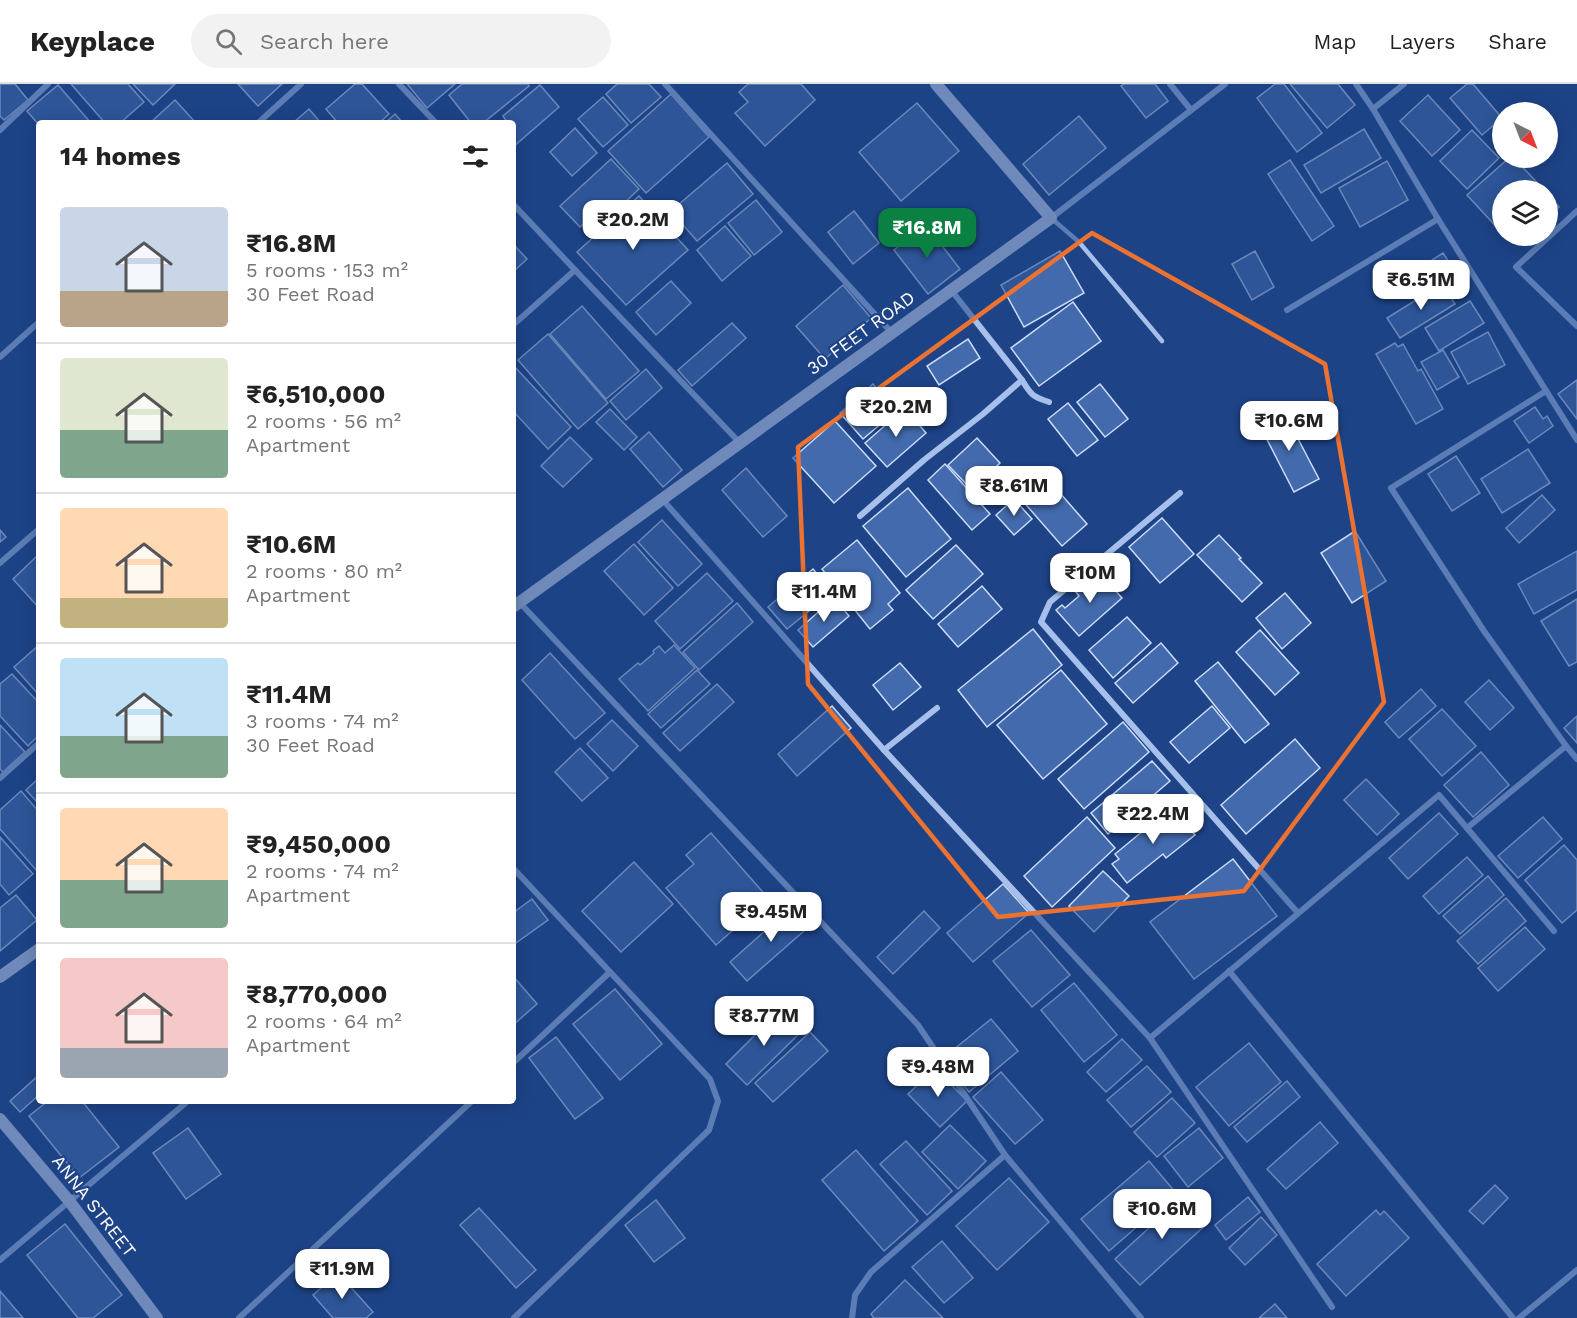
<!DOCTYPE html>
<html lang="en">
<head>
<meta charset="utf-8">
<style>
	:root { --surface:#fff; --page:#f2f2f2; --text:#222; --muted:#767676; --line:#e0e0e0; --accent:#0b8043 }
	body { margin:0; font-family:"Work Sans",sans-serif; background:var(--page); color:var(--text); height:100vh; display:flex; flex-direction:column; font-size:22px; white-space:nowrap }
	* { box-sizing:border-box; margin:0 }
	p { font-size:20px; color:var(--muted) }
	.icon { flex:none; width:33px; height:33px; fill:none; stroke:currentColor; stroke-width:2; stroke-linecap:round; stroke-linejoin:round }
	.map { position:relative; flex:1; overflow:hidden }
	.sheet { position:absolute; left:36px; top:36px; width:480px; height:984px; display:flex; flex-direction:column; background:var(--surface); border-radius:6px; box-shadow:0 3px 15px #0003 }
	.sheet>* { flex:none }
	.needle { width:39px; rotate:138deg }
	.buttons { position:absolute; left:1492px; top:18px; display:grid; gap:12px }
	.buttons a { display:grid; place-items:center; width:66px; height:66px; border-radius:50%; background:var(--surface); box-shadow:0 3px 15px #0003; font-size:30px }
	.price { position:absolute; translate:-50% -51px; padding:0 14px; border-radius:12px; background:#fff; color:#222; font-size:20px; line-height:39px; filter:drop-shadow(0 2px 3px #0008) }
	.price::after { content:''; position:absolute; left:50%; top:36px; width:18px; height:14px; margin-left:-9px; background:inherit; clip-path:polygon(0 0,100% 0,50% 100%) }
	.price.active { background:var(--accent); color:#fff }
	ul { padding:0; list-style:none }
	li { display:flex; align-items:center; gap:18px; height:150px; padding:0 24px }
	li+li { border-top:2px solid var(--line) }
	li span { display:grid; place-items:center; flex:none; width:168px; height:120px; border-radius:6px; color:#555 }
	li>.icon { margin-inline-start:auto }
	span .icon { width:72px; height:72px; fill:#fffc; stroke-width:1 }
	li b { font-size:26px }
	h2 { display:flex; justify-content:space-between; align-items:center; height:72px; padding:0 24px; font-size:26px }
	header { display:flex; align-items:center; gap:36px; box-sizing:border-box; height:84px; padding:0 30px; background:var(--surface); border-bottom:2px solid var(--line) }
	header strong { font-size:28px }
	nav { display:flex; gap:33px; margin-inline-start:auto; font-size:21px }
	.search { width:420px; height:54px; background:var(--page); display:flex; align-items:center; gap:15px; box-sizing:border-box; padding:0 21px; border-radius:33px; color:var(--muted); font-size:22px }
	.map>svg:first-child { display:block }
	.building { fill:#426aad; stroke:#cbdcf8; stroke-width:1.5 }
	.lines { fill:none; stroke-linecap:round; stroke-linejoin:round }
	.lane { stroke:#a7c0eb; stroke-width:4.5 }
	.street { stroke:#a7c0eb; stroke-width:6 }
	.secondary { stroke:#d2e0f8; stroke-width:12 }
	.marked { fill:none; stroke:#eb7230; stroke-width:4.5; stroke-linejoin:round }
	.labels { text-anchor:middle; stroke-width:4.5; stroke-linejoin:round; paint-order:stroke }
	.street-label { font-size:18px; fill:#fff; stroke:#1e4387 }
</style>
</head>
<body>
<header>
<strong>Keyplace</strong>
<div class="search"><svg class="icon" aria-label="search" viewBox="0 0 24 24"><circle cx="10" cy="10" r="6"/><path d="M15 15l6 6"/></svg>Search here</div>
<nav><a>Map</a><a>Layers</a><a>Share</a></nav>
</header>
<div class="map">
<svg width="1577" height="1234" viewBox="0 0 1577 1234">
	<rect width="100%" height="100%" fill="#1e4387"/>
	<g class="building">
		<polygon points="0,0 15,0 28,16 4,36 0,32"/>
		<polygon points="71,0 128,0 144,18 120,39 105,39"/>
		<polygon points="133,0 175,0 153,21"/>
		<polygon points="238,0 282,0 258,22"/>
		<polygon points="355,0 362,0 389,30 379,39 338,39 326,25"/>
		<polygon points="407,0 455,0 427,24"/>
		<polygon points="462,0 528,0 529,2 483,39 471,39 449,11"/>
		<polygon points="617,0 649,0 661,13 631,39 606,10"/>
		<polygon points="748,0 801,0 815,16 765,62 735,29 748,18 739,8"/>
		<polygon points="1124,0 1155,0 1168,17 1146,34 1121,2"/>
		<polygon points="1275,0 1284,0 1322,49 1297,68 1257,14"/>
		<polygon points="1290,0 1338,0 1355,21 1327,44"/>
		<polygon points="1467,0 1473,0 1502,34 1482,51 1450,14"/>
		<polygon points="58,1 91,39 39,39 39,41 27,27"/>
		<polygon points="540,1 559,23 513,63 513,39 506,39 507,38 503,32"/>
		<polygon points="671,10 709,53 646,109 608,67"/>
		<polygon points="1428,11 1460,46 1432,72 1400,37"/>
		<polygon points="603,13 628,41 603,63 578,35"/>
		<polygon points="175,16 196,39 150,39"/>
		<polygon points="917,19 959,67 901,117 859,68"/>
		<polygon points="309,25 321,39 293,39"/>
		<polygon points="395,30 403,39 385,39"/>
		<polygon points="1079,32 1106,64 1049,111 1023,80"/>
		<polygon points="575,44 597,69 572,92 550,68"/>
		<polygon points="1364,45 1381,74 1321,109 1304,81"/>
		<polygon points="1472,46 1499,74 1467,105 1440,77"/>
		<polygon points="1509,74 1514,74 1544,106 1503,106 1503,150 1467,111"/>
		<polygon points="611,75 639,105 602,140 593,131 580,143 560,122"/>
		<polygon points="1290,76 1334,142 1312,157 1268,90"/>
		<polygon points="1387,77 1408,116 1360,143 1339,104"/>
		<polygon points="727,79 753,110 697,157 671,127"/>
		<polygon points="1548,111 1559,123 1548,133"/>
		<polygon points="639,112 688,166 626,221 577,168"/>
		<polygon points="756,116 782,148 754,171 728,139"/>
		<polygon points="854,127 879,159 853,180 828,148"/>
		<polygon points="926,141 960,185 928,210 894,166"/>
		<polygon points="725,142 751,172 722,197 697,166"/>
		<polygon points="513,160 527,175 513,188"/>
		<polygon points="1060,167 1084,209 1024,243 1001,201"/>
		<polygon points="1255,167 1274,203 1252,216 1232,180"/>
		<polygon points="1443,169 1456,189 1420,212 1407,192"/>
		<polygon points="671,197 691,219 656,251 636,228"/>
		<polygon points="1442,200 1455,220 1400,254 1387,234"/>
		<polygon points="843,201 871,234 825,275 796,242"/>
		<polygon points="1470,217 1484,239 1439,267 1425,244"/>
		<polygon points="1073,218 1101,257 1039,302 1011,264"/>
		<polygon points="582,222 639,287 606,315 550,250"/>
		<polygon points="732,239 746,254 692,302 678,286"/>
		<polygon points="1488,248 1505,281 1468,300 1451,268"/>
		<polygon points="548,250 608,319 578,345 518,276"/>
		<polygon points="968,255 980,274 939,301 927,282"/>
		<polygon points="1395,259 1398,263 1403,260 1418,287 1421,285 1443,325 1416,340 1376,270"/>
		<polygon points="1443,266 1459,293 1437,306 1421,278"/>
		<polygon points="513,281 571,343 548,365 513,327"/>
		<polygon points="646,285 662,304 626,336 610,317"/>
		<polygon points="1577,296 1577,335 1558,310"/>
		<polygon points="873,300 896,327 863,355 840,329"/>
		<polygon points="1100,300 1128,335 1105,353 1077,318"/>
		<polygon points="1068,319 1098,356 1077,372 1048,335"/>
		<polygon points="1535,323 1543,335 1547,332 1553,342 1529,359 1514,337"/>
		<polygon points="905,324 926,349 887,383 865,359"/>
		<polygon points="610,325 637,353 624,366 596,338"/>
		<polygon points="1284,328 1319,395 1294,408 1259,340"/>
		<polygon points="835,337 876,382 834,419 793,374"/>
		<polygon points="649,348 682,386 663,403 630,365"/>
		<polygon points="570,353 592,375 563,403 541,382"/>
		<polygon points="977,354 1000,379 972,406 948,381"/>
		<polygon points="1528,365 1550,399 1502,429 1481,395"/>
		<polygon points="1456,372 1480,409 1452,427 1428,390"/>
		<polygon points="945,380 990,430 972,446 928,396"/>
		<polygon points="746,384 787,432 763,453 722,406"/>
		<polygon points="1039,385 1087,440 1062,462 1014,407"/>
		<polygon points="908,404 951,455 906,493 863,442"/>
		<polygon points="1542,411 1555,426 1519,459 1506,444"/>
		<polygon points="1014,415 1032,435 1014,451 996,431"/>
		<polygon points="1162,434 1194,470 1160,499 1129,463"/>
		<polygon points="662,436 702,480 678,502 638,458"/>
		<polygon points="0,446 6,453 0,458"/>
		<polygon points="1355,447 1386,497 1352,519 1321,469"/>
		<polygon points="1219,451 1241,474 1239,475 1262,499 1242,518 1197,471"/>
		<polygon points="857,456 900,509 888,520 893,526 870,545 822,485"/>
		<polygon points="634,460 673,504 644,531 604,487"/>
		<polygon points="956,461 983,490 933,535 906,506"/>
		<polygon points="1577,467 1577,506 1534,530 1518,500"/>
		<polygon points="36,473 39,476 39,524 13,495"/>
		<polygon points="813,485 832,508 787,545 768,523"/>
		<polygon points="707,489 733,517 680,565 655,537"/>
		<polygon points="1097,489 1105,497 1106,496 1122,514 1079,552 1056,526 1062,521 1065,524 1079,512 1076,508"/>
		<polygon points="982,502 1002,525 958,563 938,540"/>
		<polygon points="1285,509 1311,539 1282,565 1256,534"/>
		<polygon points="834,514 849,532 813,563 798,546"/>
		<polygon points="1577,515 1577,578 1569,582 1541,537"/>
		<polygon points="737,519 753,538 699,586 683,568"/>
		<polygon points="1127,533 1151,559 1113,594 1089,566"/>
		<polygon points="1033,545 1062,581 987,643 958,606"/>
		<polygon points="1260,546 1299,589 1275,611 1236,568"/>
		<polygon points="1161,559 1178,579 1133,619 1115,599"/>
		<polygon points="39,561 39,611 14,583"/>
		<polygon points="674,561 695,584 648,627 619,595 638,579 640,581 654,569 653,567 659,562 665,569"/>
		<polygon points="550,569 605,629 575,655 522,596"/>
		<polygon points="1218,578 1269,640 1245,659 1195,597"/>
		<polygon points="900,579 921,603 893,626 873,601"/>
		<polygon points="697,586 710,600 661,644 648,630"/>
		<polygon points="1061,586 1107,640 1043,695 997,641"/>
		<polygon points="12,590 39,619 39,651 28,662 0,632 0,600"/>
		<polygon points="1489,596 1514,624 1490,646 1465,618"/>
		<polygon points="717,600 734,618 680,667 663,649"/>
		<polygon points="1421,605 1436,622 1399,654 1385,638"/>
		<polygon points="832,622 851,644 797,692 778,670"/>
		<polygon points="1212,622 1230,644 1189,679 1170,658"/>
		<polygon points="1442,625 1476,662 1442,692 1409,655"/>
		<polygon points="1577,632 1577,659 1564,644"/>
		<polygon points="612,636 638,662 613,687 587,660"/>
		<polygon points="1123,638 1149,668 1084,725 1058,695"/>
		<polygon points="0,641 25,668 3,688 0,685"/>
		<polygon points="1295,655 1320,684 1246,750 1221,721"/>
		<polygon points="580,664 608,694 582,717 555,688"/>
		<polygon points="1481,668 1509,701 1473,733 1444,701"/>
		<polygon points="1152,677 1170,697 1108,750 1091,729"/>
		<polygon points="39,694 39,720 26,706"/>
		<polygon points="1366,695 1399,730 1377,751 1344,716"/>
		<polygon points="21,707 39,728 39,785 37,787 0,745 0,726"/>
		<polygon points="1172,723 1195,751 1166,774 1163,770 1127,799 1112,780 1119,775 1115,770"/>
		<polygon points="1439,729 1458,750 1408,795 1389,774"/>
		<polygon points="1087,733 1115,764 1052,823 1024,792"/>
		<polygon points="1543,733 1562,755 1518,794 1498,772"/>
		<polygon points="711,749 769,815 716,861 666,804 694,780 686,771"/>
		<polygon points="0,753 33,790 9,811 0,800"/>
		<polygon points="1564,761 1577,776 1577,826 1562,839 1525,796"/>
		<polygon points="1467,773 1483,791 1439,830 1423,812"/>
		<polygon points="1233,775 1277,832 1194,895 1150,838"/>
		<polygon points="634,778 673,820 621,868 582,827"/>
		<polygon points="1103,787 1129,812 1094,848 1069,822"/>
		<polygon points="1488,792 1504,811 1460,850 1443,832"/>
		<polygon points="1003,800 1029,829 973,878 947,849"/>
		<polygon points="16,811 37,836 0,867 0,824"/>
		<polygon points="1506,814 1526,837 1478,880 1457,857"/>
		<polygon points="532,815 548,836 513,861 513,829"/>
		<polygon points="795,820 812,840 747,897 730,878"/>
		<polygon points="924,827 940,844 893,890 877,873"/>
		<polygon points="1525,843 1545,865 1498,907 1478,884"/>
		<polygon points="1031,846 1070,891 1032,923 993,877"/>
		<polygon points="513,892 537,920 513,941"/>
		<polygon points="1074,899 1117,951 1084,978 1041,926"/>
		<polygon points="615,905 662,960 620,996 573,940"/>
		<polygon points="781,925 802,947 747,1001 726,980"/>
		<polygon points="991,935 1018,967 969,1008 942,975"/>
		<polygon points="810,948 828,967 773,1018 755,999"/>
		<polygon points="556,953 603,1014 575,1035 529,974"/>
		<polygon points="1122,955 1142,976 1106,1008 1087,988"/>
		<polygon points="1249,959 1281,998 1229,1042 1196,1003"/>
		<polygon points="1147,982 1171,1008 1131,1043 1107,1016"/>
		<polygon points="935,984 967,1017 940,1043 908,1010"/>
		<polygon points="1001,988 1043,1036 1015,1060 973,1013"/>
		<polygon points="39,991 39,1011 20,1028 10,1017"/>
		<polygon points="1287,997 1300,1013 1247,1058 1234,1043"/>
		<polygon points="1172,1014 1195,1039 1157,1073 1134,1048"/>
		<polygon points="48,1017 82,1017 119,1063 79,1094 29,1032"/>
		<polygon points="1320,1038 1338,1059 1286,1105 1267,1085"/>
		<polygon points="950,1041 986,1077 958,1105 922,1068"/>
		<polygon points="188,1044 221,1090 186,1115 153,1069"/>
		<polygon points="1199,1044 1223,1074 1188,1103 1164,1072"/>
		<polygon points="906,1057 952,1107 927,1131 880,1080"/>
		<polygon points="856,1066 918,1137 884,1167 822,1096"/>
		<polygon points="1149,1077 1176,1109 1109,1167 1081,1135"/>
		<polygon points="1009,1094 1049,1138 997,1186 956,1142"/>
		<polygon points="1495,1101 1508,1114 1483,1140 1469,1127"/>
		<polygon points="1185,1111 1210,1137 1140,1201 1115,1175"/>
		<polygon points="1248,1113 1260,1128 1226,1156 1215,1141"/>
		<polygon points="656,1116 685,1154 654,1178 625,1141"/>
		<polygon points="479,1124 536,1186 516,1204 460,1141"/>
		<polygon points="1376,1126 1380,1131 1384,1127 1409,1154 1346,1212 1317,1180"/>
		<polygon points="1261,1133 1277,1151 1245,1181 1229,1164"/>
		<polygon points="65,1140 122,1211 93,1234 78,1234 27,1171"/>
		<polygon points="942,1157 973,1194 944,1219 912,1183"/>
		<polygon points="338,1189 373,1228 366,1234 333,1234 313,1211"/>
		<polygon points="905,1196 943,1234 874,1234 871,1230"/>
		<polygon points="0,1207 23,1234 0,1234"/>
		<polygon points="1275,1220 1287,1234 1259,1234"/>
	</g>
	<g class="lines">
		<polyline class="lane" points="1051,134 1079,158 1162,257"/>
		<g class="street">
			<polyline points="399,0 436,39"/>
			<polyline points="665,0 892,249"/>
			<polyline points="1170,0 1191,26"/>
			<polyline points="1356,0 1373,25 1404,0"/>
			<polyline points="1373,25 1438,135 1577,356"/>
			<polyline points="258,39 301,0"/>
			<polyline points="0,46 48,0"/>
			<polyline points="513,120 575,186 513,241"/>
			<polyline points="1577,127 1516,183 1577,242"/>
			<polyline points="1051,134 1225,0"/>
			<polyline points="575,186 740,359"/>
			<polyline points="1287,226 1438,135"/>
			<polyline points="0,273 39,238"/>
			<path d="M1022,296C1031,311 1033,313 1049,318"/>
			<polyline points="1180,409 1050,518 1041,538 1298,829"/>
			<polyline points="662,415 884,666 1150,954 1439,711 1554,847"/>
			<polyline points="860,432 924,376 983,330 1022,296 951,206"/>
			<polyline points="0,479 39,445"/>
			<polyline points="520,519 918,941 1005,1071"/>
			<polyline points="1566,662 1577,675"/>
			<polyline points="884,666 937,624"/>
			<polyline points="0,694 39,659"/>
			<polyline points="1467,744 1566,662 1484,547 1391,404 1546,307"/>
			<polyline points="513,784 710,995 718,1017 709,1046 514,1234"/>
			<polyline points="1229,887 1513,1234"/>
			<polyline points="1150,954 1332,1223"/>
			<polyline points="513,979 610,888"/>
			<polyline points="0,1176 188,1017"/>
			<polyline points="239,1234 472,1017"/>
			<polyline points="852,1234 855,1211 871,1188 1005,1071 1141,1234"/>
			<polyline points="1519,1234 1577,1186"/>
		</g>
		<g class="secondary">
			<polyline points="513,523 1051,134 936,0"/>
			<polyline points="0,893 39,865"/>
			<polyline points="0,1035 70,1118 157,1234"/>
		</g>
	</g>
	<path d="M0 0H1577V1234H0ZM1092,149L1325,280L1384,618L1244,807L998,833L808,600L798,363Z" fill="#1e4387" fill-opacity=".55" fill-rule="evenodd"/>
	<path class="marked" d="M1092,149L1325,280L1384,618L1244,807L998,833L808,600L798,363Z"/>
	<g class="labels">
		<g class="street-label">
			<text transform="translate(861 249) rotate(-36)" y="6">30 FEET ROAD</text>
			<text transform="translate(94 1122) rotate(52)" y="6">ANNA STREET</text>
		</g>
	</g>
</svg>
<div class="buttons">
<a><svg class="needle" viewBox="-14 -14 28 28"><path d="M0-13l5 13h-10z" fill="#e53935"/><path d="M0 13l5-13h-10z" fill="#767676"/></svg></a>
<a><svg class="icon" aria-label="layers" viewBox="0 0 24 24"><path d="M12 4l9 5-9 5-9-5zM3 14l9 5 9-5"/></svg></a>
</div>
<b class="price" style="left:633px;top:167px">₹20.2M</b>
<b class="price active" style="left:927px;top:175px">₹16.8M</b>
<b class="price" style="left:1421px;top:227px">₹6.51M</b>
<b class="price" style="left:896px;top:354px">₹20.2M</b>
<b class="price" style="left:1289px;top:368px">₹10.6M</b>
<b class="price" style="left:1014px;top:433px">₹8.61M</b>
<b class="price" style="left:1090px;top:520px">₹10M</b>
<b class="price" style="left:824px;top:539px">₹11.4M</b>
<b class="price" style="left:1153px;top:761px">₹22.4M</b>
<b class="price" style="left:771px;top:859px">₹9.45M</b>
<b class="price" style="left:764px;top:963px">₹8.77M</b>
<b class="price" style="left:938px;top:1014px">₹9.48M</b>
<b class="price" style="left:1162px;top:1156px">₹10.6M</b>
<b class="price" style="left:342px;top:1216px">₹11.9M</b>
<section class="sheet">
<h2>14 homes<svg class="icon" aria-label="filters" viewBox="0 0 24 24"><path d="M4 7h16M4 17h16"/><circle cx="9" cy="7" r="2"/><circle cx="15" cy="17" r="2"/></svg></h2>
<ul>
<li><span style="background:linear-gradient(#c9d6e8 70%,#b9a48a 0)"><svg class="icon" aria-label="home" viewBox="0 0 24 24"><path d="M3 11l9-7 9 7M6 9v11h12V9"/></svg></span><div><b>₹16.8M</b><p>5 rooms · 153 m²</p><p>30 Feet Road</p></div></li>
<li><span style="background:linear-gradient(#dfe7d0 60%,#7fa58c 0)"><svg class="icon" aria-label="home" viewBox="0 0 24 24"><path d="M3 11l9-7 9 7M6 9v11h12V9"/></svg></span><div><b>₹6,510,000</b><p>2 rooms · 56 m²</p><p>Apartment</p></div></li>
<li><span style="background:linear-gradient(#ffd9b3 75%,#c2b280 0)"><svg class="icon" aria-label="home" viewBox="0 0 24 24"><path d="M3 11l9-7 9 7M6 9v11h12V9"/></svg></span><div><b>₹10.6M</b><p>2 rooms · 80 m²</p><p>Apartment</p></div></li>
<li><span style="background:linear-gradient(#bfe0f5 65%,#7fa58c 0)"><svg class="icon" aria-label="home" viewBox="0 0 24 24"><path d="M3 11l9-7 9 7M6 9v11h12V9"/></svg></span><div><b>₹11.4M</b><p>3 rooms · 74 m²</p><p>30 Feet Road</p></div></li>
<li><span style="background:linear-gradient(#ffd9b3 60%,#7fa58c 0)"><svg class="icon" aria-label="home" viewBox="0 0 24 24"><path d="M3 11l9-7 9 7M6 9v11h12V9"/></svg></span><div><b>₹9,450,000</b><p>2 rooms · 74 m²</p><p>Apartment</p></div></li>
<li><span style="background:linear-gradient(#f6c9c9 75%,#9aa5b1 0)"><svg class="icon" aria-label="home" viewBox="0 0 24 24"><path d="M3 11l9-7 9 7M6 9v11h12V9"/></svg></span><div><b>₹8,770,000</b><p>2 rooms · 64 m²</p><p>Apartment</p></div></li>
</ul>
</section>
</div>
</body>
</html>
